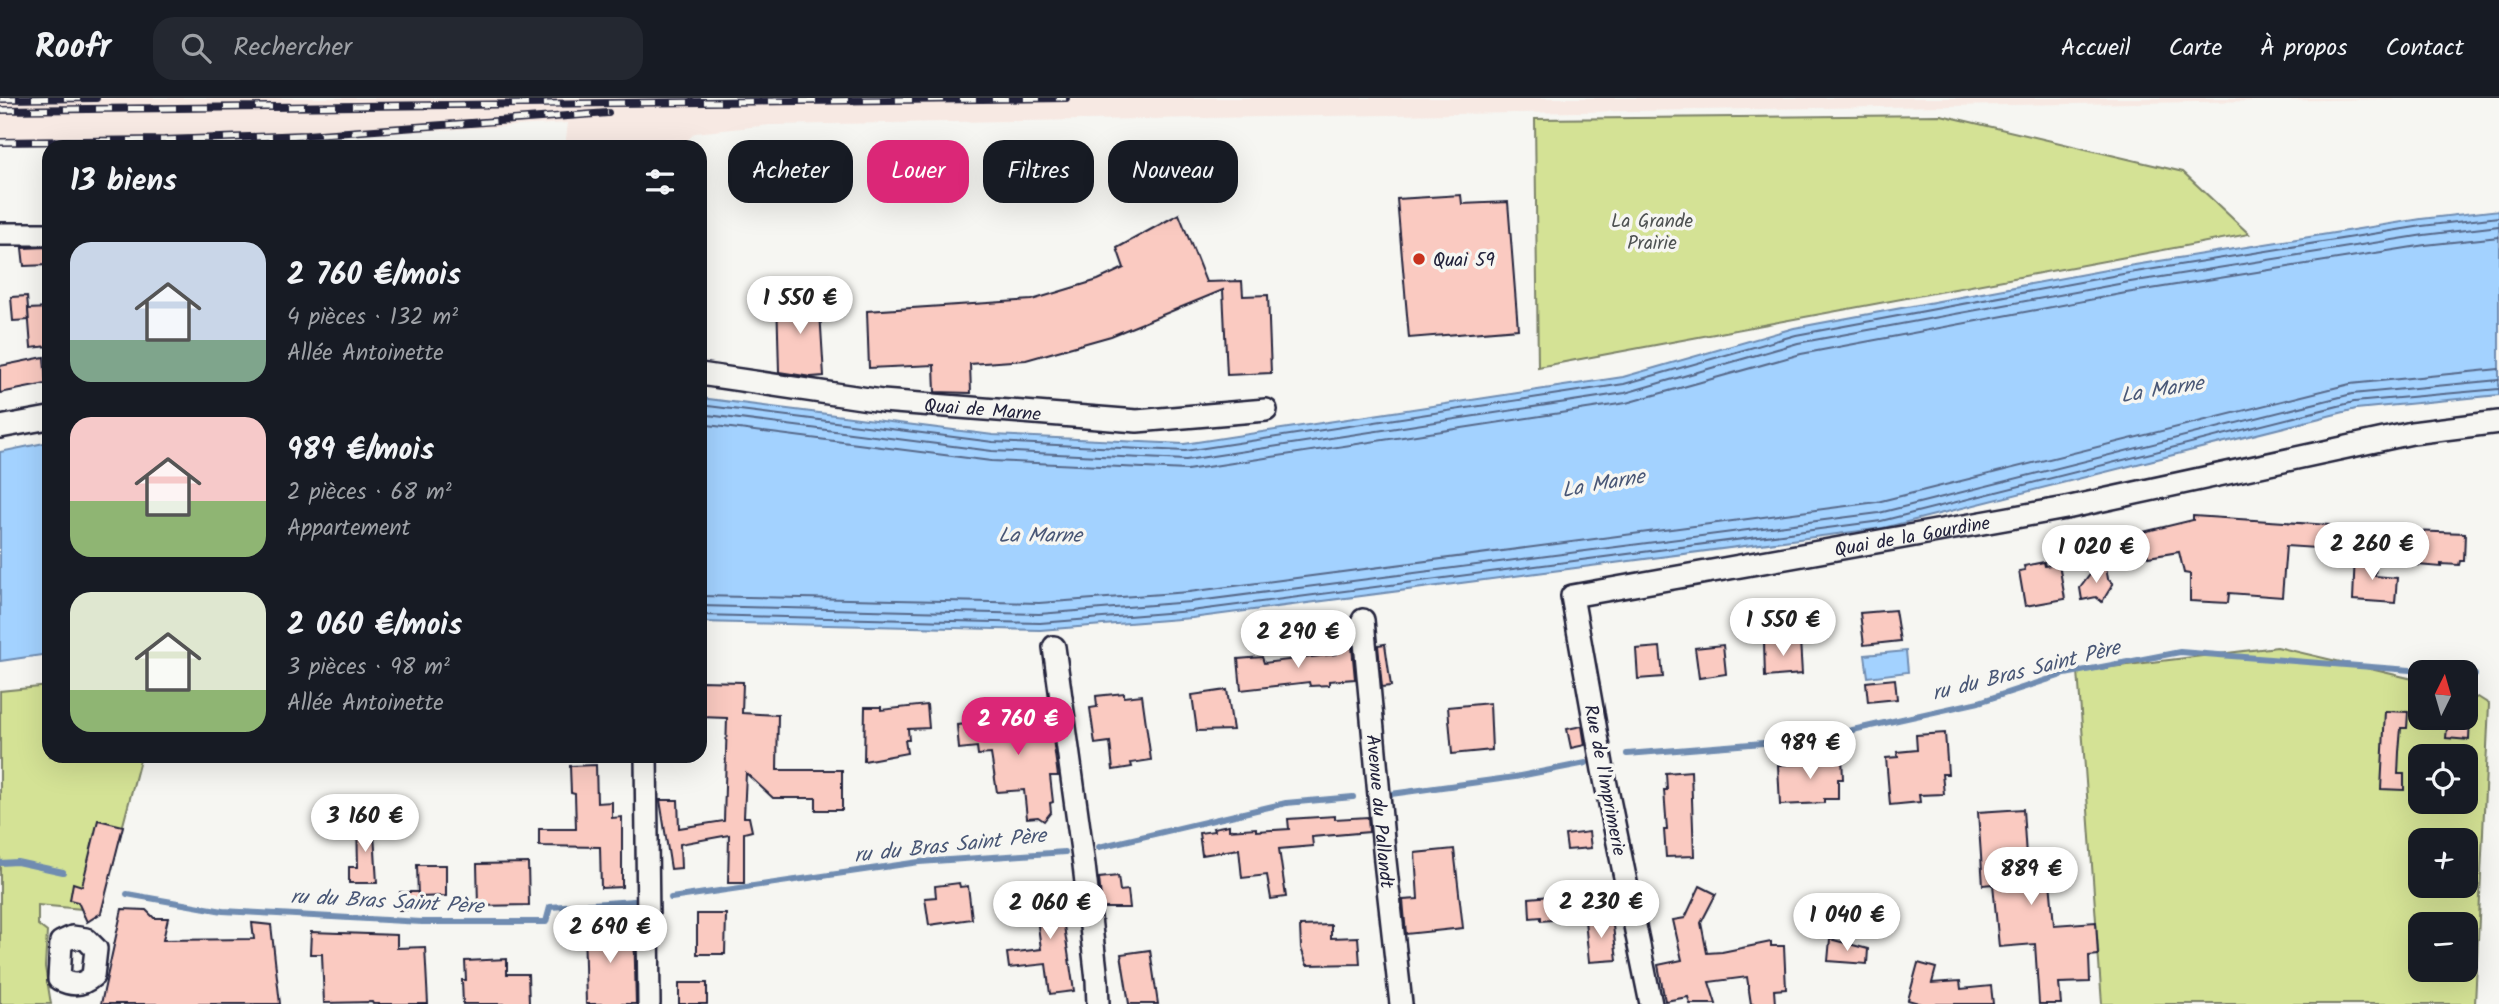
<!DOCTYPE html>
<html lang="fr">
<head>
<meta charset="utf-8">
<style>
	:root { --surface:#171b24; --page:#242831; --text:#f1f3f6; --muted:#9ea1a6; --line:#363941; --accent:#db2777 }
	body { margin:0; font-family:Kalam,sans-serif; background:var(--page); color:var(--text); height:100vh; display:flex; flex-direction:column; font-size:26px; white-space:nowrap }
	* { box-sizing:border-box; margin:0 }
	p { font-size:23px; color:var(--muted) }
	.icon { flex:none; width:38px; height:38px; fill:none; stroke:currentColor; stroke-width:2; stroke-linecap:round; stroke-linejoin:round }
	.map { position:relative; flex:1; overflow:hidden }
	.panel { position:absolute; left:42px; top:42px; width:665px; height:623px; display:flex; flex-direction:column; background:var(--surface); border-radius:21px; box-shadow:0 7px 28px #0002 }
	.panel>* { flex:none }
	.top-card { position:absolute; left:728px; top:42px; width:665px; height:63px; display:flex; gap:14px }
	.needle { width:46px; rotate:5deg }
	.fabs { position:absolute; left:2408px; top:562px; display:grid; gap:14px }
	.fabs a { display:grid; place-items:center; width:70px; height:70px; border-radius:14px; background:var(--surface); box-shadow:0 7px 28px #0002; font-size:35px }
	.price { position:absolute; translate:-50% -60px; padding:0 16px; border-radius:24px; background:#fff; color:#222; font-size:23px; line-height:46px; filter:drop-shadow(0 2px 4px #0008) }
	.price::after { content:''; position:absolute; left:50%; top:42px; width:21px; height:16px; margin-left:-10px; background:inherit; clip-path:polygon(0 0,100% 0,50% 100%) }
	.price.current { background:var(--accent); color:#fff }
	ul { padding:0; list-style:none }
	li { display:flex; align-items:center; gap:21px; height:175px; padding:0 28px }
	li span { display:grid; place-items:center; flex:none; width:196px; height:140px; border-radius:21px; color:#555 }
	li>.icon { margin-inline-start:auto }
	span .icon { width:84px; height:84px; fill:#fffc; stroke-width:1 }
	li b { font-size:30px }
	h2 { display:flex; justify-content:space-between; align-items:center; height:84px; padding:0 28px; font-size:30px }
	.tag { padding:0 24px; border-radius:21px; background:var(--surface); box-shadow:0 7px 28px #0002; font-size:24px; line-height:63px }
	.tag.current { background:var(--accent); color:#fff }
	header { display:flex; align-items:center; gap:42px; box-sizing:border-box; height:98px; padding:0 35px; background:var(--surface); border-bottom:2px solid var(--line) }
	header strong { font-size:33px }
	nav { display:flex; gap:38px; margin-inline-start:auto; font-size:24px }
	.search { width:490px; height:63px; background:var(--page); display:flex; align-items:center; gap:18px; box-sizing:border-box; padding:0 24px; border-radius:21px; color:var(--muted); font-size:26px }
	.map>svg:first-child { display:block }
	.built { fill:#f7e9e3 }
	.green { fill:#d4e295; stroke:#7b8268; stroke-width:2; fill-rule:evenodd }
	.water { fill:#a3d2ff; stroke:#6f8cb1; stroke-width:2 }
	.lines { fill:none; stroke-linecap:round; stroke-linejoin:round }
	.shore { stroke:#566889; stroke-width:2 }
	.stream { stroke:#6f8cb1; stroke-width:6 }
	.building { fill:#facac1; stroke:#22223b; stroke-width:2 }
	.street-casing { stroke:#22223b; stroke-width:26 }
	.street { stroke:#f6f6f2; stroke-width:21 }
	.rail-casing { stroke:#22223b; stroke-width:8 }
	.rail { stroke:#f6f6f2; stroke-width:5; stroke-dasharray:16; stroke-linecap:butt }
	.poi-dot { fill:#c8321e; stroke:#f6f6f2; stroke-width:2.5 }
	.labels { text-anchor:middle; stroke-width:7; stroke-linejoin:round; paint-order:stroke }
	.park-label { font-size:19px; fill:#4e5252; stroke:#f6f6f2 }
	.poi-label { font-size:19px; fill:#22223b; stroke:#f6f6f2; text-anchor:start }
	.street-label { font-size:19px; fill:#22223b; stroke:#f6f6f2 }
	.water-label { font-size:21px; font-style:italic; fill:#495776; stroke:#f6f6f2 }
</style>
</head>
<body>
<header>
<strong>Roofr</strong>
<div class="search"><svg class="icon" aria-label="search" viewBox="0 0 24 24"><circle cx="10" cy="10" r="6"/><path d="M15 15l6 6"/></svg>Rechercher</div>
<nav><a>Accueil</a><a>Carte</a><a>À propos</a><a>Contact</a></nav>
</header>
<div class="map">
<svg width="2499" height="906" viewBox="0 0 2499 906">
	<rect width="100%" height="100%" fill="#f6f6f2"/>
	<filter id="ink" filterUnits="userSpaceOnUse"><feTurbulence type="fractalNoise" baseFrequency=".0143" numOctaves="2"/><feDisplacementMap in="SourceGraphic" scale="14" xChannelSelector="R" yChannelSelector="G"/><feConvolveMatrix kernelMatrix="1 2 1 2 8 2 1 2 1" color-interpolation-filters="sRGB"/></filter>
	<g filter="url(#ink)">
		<polygon class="built" points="0,0 2444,0 770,27 695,35 680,49 565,49 568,25 222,44 0,48"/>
		<g class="green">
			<polygon points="1941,17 2183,74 2249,136 1538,269 1535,21"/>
			<path d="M2277,549L2417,582L2420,587V620H2466V603L2478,599L2489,606L2475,906H2102L2078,573ZM2420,658H2466V704H2420ZM2420,742H2466V788H2420ZM2420,826H2466V872H2420Z"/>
			<polygon points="49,588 49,658 141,658 100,815 88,821 83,817 82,811 38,807 38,827 47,834 45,869 51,906 0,906 0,593"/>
		</g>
		<g class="water">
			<polygon points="2499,112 2499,297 2356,311 1883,430 1192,520 1040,532 700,524 700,300 993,337 1184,346 1623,279 1794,230 2122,169 2421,121"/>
			<polygon points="49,344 49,556 0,563 0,354"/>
			<polygon points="1906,553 1908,574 1868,579 1865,557"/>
		</g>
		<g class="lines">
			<g class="shore">
				<polyline points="700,307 993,344 1185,353 1624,286 1796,237 2123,176 2422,128 2499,119"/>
				<polyline points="700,316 992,353 1186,362 1625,295 1798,245 2124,185 2424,137 2499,128"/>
				<polyline points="700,326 991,363 1187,372 1626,305 1801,256 2126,195 2425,147 2499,139"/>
				<polyline points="700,498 1039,505 1189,494 1877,404 2350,286 2499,271"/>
				<polyline points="700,508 1039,516 1190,504 1879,415 2352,296 2499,282"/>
				<polyline points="700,517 1040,525 1191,513 1881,423 2354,304 2499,291"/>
			</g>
			<g class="stream">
				<polyline points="2466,577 2475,577"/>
				<polyline points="1627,656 1812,641 1979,604 2065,576 2180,554 2436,574"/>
				<polyline points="1391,696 1515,679 1586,665"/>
				<polyline points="1099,749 1286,705 1353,699"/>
				<polyline points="0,765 17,764 63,774"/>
				<polyline points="127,796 223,813 422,824 546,824 550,809 634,803"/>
				<polyline points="671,800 919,764 1065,754"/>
			</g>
		</g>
		<g class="building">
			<polygon points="1461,97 1462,106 1508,104 1518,231 1409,240 1397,101"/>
			<polygon points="1179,116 1206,184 1242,183 1243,198 1268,197 1271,275 1227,277 1223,192 1111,238 1026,262 970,266 971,295 935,294 934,267 869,270 867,213 1032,202 1098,182 1124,170 1117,150"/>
			<polygon points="49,149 49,167 24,168 22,150"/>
			<polygon points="819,197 824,278 811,279 779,274 777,198"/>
			<polygon points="27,198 29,222 13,223 11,199"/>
			<polygon points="49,210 49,248 31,250 28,211"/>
			<polygon points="44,259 46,286 0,295 0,268"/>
			<polygon points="2193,418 2329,427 2329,432 2333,433 2331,451 2286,448 2282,499 2229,495 2228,505 2190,503 2190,476 2184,475 2179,454 2148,459 2143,434 2193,422"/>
			<polygon points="2410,433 2465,435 2464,463 2460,463 2459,467 2441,466 2441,469 2418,467 2419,451 2408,450"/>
			<polygon points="2355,456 2377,457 2375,478 2397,480 2395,505 2353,502"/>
			<polygon points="2044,464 2045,468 2059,466 2065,501 2025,508 2019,473 2025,472 2024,468"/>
			<polygon points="2106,469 2108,481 2113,486 2102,504 2096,499 2082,502 2080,490 2095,470"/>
			<polygon points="1895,512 1900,543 1864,547 1860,515"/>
			<polygon points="1800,542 1802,576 1765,579 1764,544"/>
			<polygon points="1385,546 1391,588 1382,589 1378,547"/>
			<polygon points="1348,547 1352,549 1355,581 1329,583 1329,587 1310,588 1309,584 1241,592 1238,561 1262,559 1264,565 1337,556 1336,548"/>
			<polygon points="1723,547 1726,576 1699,580 1695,550"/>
			<polygon points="1660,549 1663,579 1638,581 1636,551"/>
			<polygon points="1895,581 1897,601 1868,604 1866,584"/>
			<polygon points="700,583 743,584 742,615 778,617 777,672 842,672 842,712 816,712 816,700 773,700 746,675 744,719 749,719 752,733 744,735 744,785 728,785 729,737 680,746 681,770 671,771 660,702 678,702 679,730 724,723 727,620 700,619"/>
			<polygon points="1227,592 1233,632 1197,633 1192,597"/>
			<polygon points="1124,595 1124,599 1142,597 1151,662 1131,665 1132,669 1113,672 1110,644 1095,646 1090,610 1097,609 1096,598"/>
			<polygon points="1490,605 1492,652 1452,656 1448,609"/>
			<polygon points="927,607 929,630 908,631 909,642 905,642 907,655 864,663 865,609 881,609 881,612"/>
			<polygon points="2385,613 2408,614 2407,630 2401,630 2399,654 2398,676 2404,676 2404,692 2381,691"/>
			<polygon points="1018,617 1018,622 1050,619 1058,678 1050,678 1053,704 1050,705 1051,714 1044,723 1038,719 1027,720 1024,692 997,694 991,656 978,657 977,649 959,651 957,627 997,623 996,619"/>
			<polygon points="2448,620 2470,620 2469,642 2446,640"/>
			<polygon points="1582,628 1585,647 1571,650 1567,631"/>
			<polygon points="1945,635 1948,676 1942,676 1944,696 1919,697 1920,704 1890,707 1886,660 1898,659 1897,654 1917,652 1916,637"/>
			<polygon points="1842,658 1843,681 1838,681 1838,701 1824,701 1824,705 1780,707 1778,667 1805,666 1805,660"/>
			<polygon points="596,667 597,705 612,704 612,720 622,719 622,789 601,790 600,749 539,748 539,731 576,731 575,696 571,695 570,668"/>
			<polygon points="1691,673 1694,758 1666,759 1664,732 1667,732 1664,692 1667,692 1666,675"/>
			<polygon points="2023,711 2027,774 2049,773 2054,827 2096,824 2098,857 2089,858 2090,884 2059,885 2061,906 2039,906 2035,846 1999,849 1993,786 1983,787 1978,714"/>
			<polygon points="1335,718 1335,721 1368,719 1369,734 1312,739 1313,748 1279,751 1286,799 1271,801 1267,777 1242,780 1239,751 1202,757 1199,735 1214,733 1213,730 1229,727 1229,732 1256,730 1256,733 1289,731 1288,721"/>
			<polygon points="357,719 373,719 377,785 349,785 349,769 358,769"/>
			<polygon points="98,722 123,728 101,815 87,824 78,804 70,802 73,785 82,788"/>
			<polygon points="1589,734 1591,750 1567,752 1565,737"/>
			<polygon points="1454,751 1463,830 1406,836 1403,802 1418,801 1415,755"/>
			<polygon points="528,765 529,807 478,808 477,766"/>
			<polygon points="417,767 446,767 446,798 418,799"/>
			<polygon points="1118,778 1120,793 1128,792 1130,810 1102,810 1099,780"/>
			<polygon points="959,785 960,789 968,788 972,821 929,827 925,800 936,799 935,788"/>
			<polygon points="1073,786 1075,801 1060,802 1074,893 1050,896 1046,866 1009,870 1007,855 1041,851 1034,796 1056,794 1055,789"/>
			<polygon points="1700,788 1716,796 1701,825 1707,855 1722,854 1771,844 1771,848 1784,848 1786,891 1774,892 1775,906 1751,906 1747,879 1709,884 1716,906 1690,906 1688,899 1665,903 1658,867 1682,862 1673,822 1685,820"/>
			<polygon points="400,794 418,794 418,812 399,812"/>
			<polygon points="1597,794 1600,818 1541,823 1541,819 1530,820 1529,800"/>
			<polygon points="122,811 146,812 154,820 168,820 163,842 254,841 252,825 271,827 280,906 101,906"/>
			<polygon points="697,816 726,816 725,856 697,856"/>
			<polygon points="1612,819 1617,862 1589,864 1585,822"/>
			<polygon points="1331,827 1331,840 1358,839 1360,866 1307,867 1301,850 1300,828"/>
			<polygon points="584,828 634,828 636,906 586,906"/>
			<polygon points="311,834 397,837 397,850 425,849 428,906 373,906 372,904 324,905 322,856 310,856"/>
			<polygon points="1830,841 1868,851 1867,866 1828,863"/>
			<polygon points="1150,852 1158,906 1129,906 1121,856"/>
			<polygon points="507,861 507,876 528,876 529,906 463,906 462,882 466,882 465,863"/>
			<polygon points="1918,865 1936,870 1932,885 1960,883 1961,891 1991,888 1993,906 1922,906 1908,902"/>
			<rect x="679" y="885" width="28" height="21"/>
		</g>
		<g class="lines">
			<g class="street-casing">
				<g id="street">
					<polyline points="0,136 49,136"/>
					<path id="s1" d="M700,276L882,303L1137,323L1266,312"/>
					<polyline points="0,329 49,320"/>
					<path id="s2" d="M1363,522L1385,763L1401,906"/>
					<polyline points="1054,549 1084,767 1097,882 1098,906"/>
					<polyline points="646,658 649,906"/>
					<path d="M72,839L86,841L96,851L93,878C82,888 72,888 59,881L61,844Z"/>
					<path id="s3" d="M1651,906L1603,672L1572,498L2066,410L2412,335L2499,324"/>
				</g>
			</g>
			<use href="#street" class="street"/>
			<g class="rail-casing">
				<g id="rail">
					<polyline points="0,1 96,0"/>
					<polyline points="0,12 1066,0"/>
					<polyline points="0,44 164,42 307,37 608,15"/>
				</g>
			</g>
			<use href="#rail" class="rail"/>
		</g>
	</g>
	<circle class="poi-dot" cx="1419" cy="161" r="7"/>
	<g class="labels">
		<g class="park-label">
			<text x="1652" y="129">La Grande<tspan x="1652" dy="22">Prairie</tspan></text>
		</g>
		<g class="poi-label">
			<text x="1433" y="168">Quai 59</text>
		</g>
		<g class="street-label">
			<text dy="7" stroke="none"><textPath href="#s1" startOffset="285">Quai de Marne</textPath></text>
			<text dy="7" stroke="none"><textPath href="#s3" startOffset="761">Quai de la Gourdine</textPath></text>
			<text transform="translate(1606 682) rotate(79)" y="7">Rue de l'Imprimerie</text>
			<text dy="7" stroke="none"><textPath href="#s2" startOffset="192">Avenue du Pallandt</textPath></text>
		</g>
		<g class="water-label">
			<text transform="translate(2162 291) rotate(-9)" y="7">La Marne</text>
			<text transform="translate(1603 385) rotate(-10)" y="7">La Marne</text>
			<text x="1040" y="444">La Marne</text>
			<text transform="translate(2026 572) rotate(-14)" y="7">ru du Bras Saint Père</text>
			<text transform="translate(950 747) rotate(-6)" y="7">ru du Bras Saint Père</text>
			<text transform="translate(387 803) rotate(3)" y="7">ru du Bras Saint Père</text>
		</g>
	</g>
</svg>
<div class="fabs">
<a><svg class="needle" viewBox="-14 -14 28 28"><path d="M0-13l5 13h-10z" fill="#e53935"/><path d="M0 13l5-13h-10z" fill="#9ea1a6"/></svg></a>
<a><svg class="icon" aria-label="locate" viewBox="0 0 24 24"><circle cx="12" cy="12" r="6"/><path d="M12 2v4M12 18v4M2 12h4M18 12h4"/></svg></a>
<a>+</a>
<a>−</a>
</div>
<b class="price" style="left:800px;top:238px">1 550 €</b>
<b class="price" style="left:2372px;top:484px">2 260 €</b>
<b class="price" style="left:2096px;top:487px">1 020 €</b>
<b class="price" style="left:1783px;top:560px">1 550 €</b>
<b class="price" style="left:1298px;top:572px">2 290 €</b>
<b class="price current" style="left:1018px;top:659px">2 760 €</b>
<b class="price" style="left:1810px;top:683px">989 €</b>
<b class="price" style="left:365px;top:756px">3 160 €</b>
<b class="price" style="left:2031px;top:809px">889 €</b>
<b class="price" style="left:1601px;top:842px">2 230 €</b>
<b class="price" style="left:1050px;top:843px">2 060 €</b>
<b class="price" style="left:1847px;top:855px">1 040 €</b>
<b class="price" style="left:610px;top:867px">2 690 €</b>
<div class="top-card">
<a class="tag">Acheter</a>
<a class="tag current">Louer</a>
<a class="tag">Filtres</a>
<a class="tag">Nouveau</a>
</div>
<section class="panel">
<h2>13 biens<svg class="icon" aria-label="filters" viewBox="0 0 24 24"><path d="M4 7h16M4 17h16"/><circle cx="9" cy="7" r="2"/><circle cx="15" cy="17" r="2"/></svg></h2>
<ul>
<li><span style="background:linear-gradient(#c9d6e8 70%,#7fa58c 0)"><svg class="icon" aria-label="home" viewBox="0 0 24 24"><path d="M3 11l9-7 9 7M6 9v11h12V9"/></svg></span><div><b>2 760 €/mois</b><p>4 pièces · 132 m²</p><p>Allée Antoinette</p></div></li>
<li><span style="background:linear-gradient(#f6c9c9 60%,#8fb573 0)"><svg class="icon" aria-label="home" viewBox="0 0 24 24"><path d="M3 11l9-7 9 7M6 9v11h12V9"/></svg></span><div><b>989 €/mois</b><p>2 pièces · 68 m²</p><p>Appartement</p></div></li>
<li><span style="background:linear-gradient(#dfe7d0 70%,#8fb573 0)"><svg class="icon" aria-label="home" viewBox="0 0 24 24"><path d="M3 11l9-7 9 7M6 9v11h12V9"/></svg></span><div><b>2 060 €/mois</b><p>3 pièces · 98 m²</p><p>Allée Antoinette</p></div></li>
</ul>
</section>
</div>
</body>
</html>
